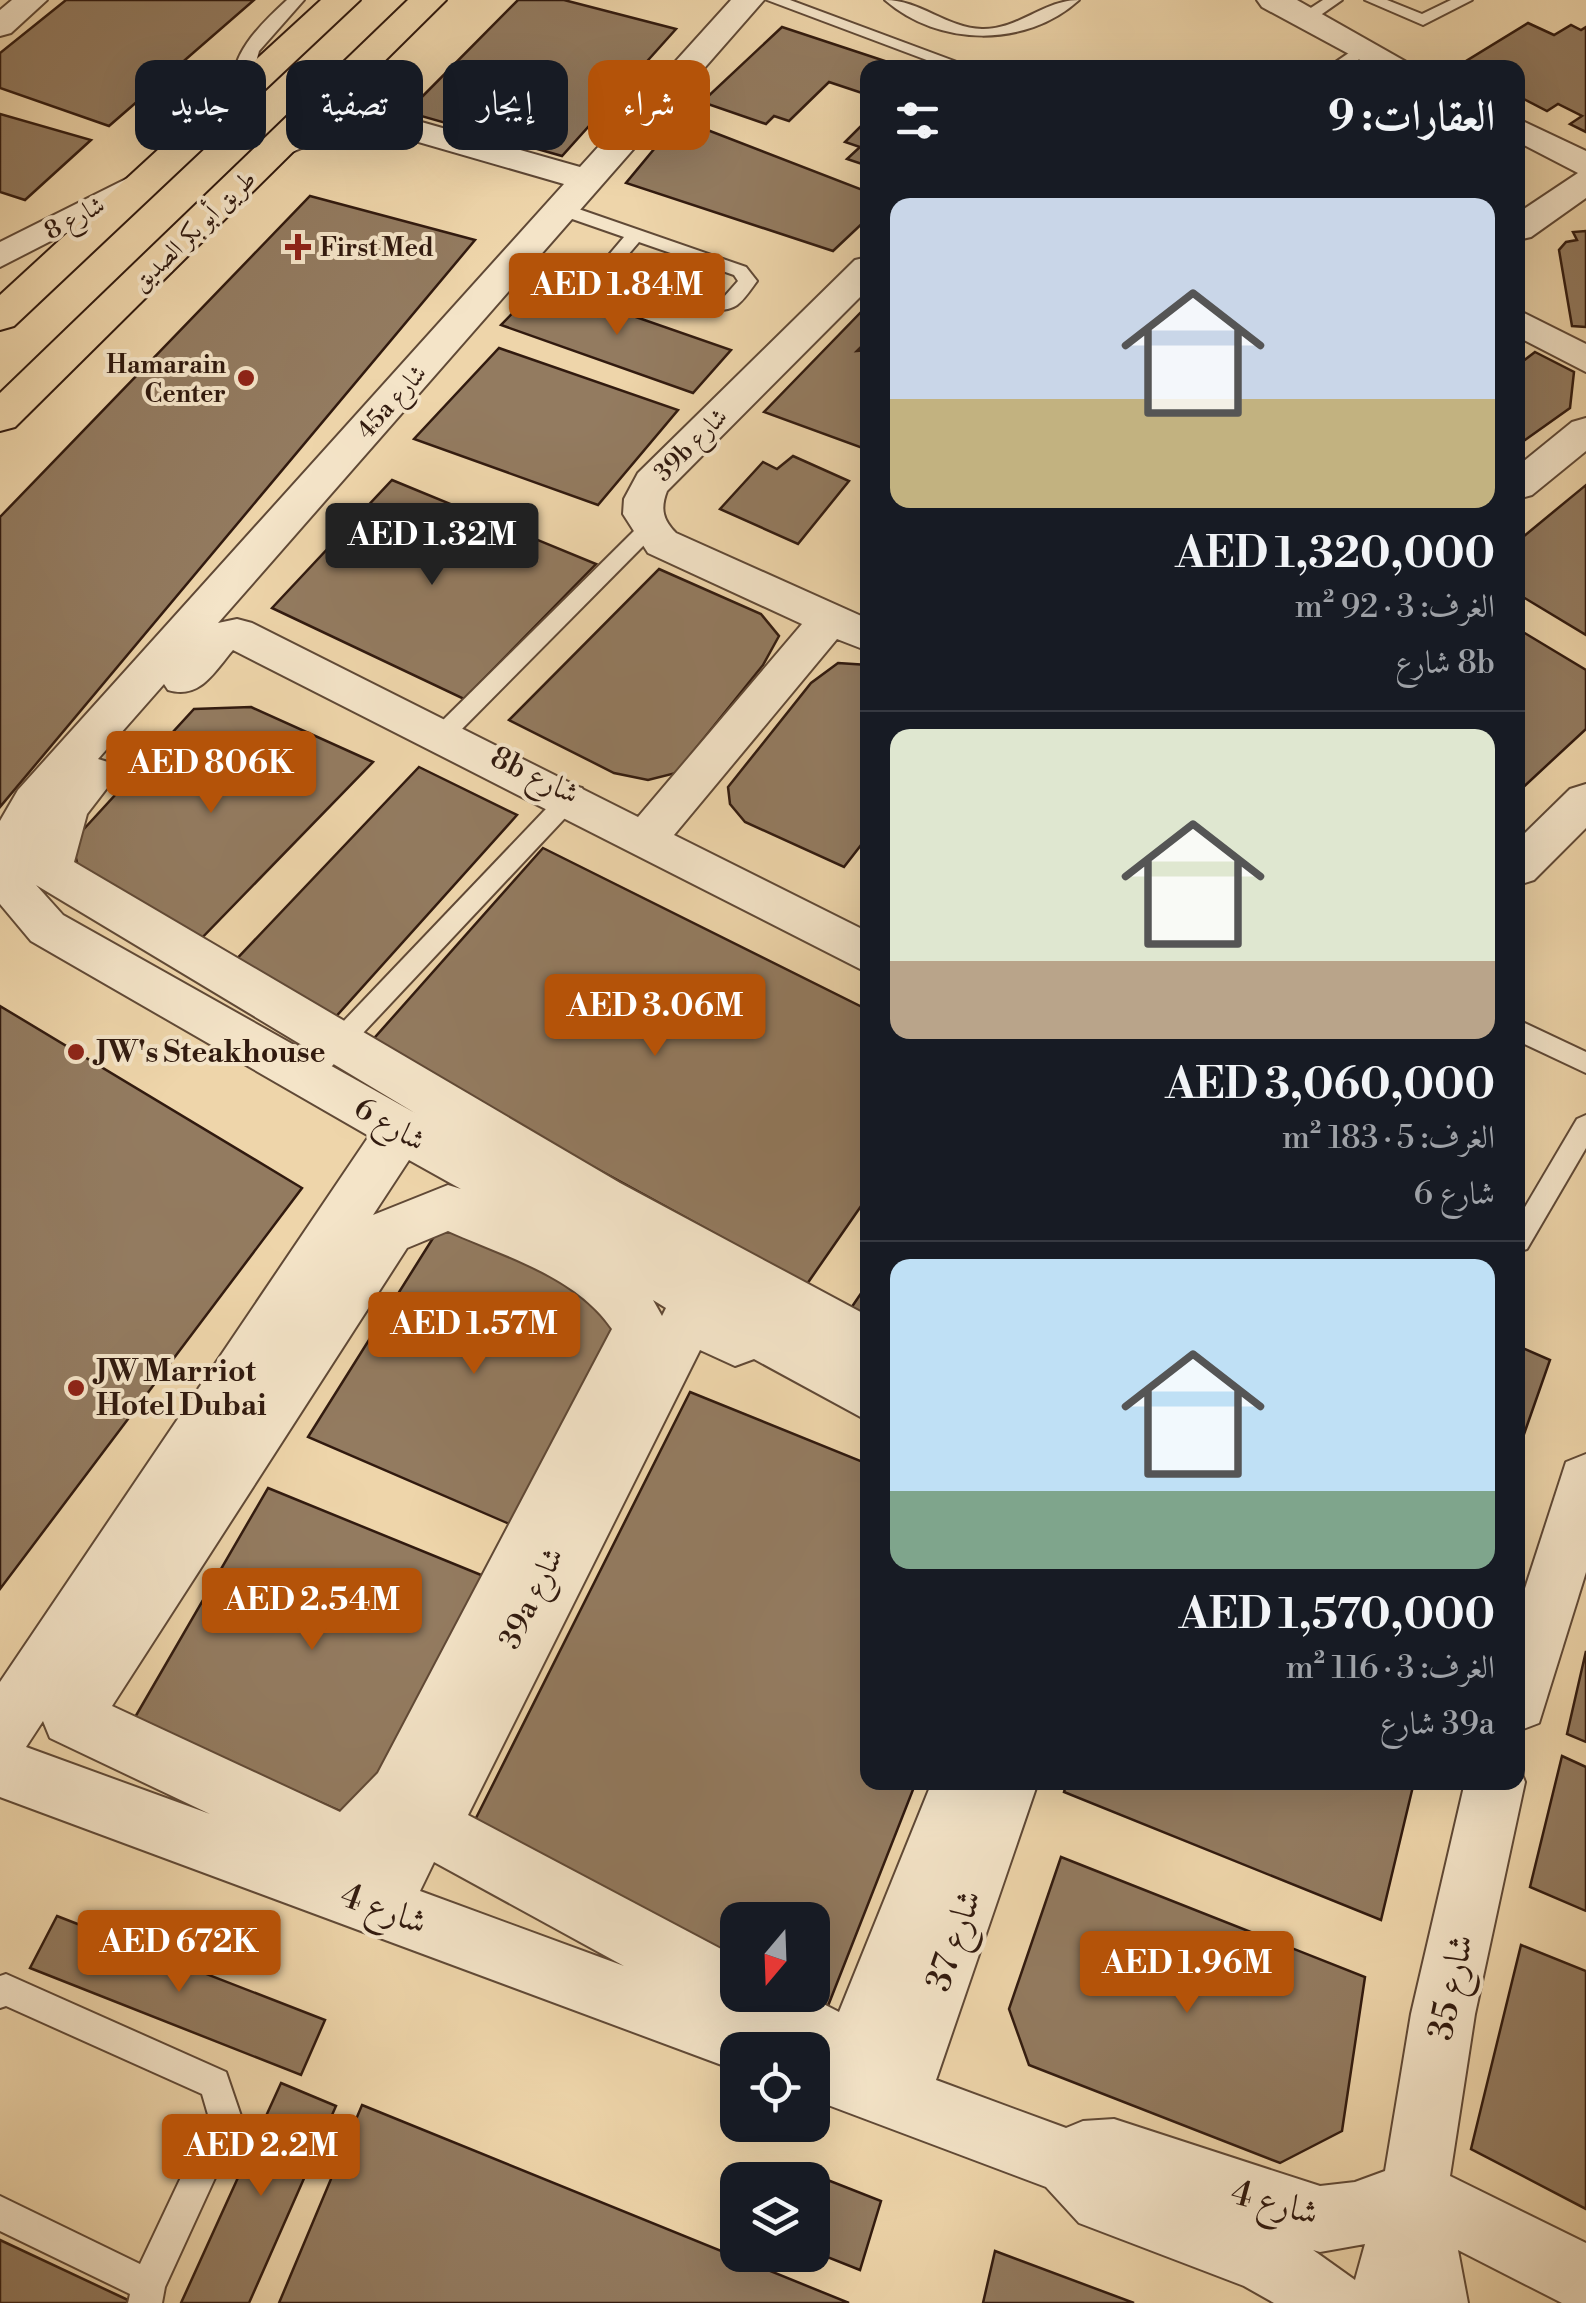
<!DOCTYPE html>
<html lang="ar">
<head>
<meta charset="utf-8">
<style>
	:root { --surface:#171b24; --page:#20242c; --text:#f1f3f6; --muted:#9ea1a6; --line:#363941; --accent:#b45309 }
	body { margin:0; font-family:"Libre Bodoni",Amiri,serif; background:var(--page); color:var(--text); direction:rtl; height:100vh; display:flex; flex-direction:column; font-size:38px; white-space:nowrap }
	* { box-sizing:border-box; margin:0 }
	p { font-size:32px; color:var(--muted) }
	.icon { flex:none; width:55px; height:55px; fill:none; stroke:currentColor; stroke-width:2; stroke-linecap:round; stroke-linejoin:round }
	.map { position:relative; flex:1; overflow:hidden; direction:ltr }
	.sheet { position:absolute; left:860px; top:60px; width:665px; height:1730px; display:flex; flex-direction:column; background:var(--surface); border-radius:20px; box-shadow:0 10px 40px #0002; direction:rtl }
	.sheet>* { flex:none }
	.top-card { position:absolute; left:30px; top:60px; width:680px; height:90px; direction:rtl; display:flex; gap:20px }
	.needle { width:65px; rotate:199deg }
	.buttons { position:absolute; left:720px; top:1902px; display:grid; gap:20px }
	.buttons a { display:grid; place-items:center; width:110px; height:110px; border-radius:20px; background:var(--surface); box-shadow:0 10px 40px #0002; font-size:50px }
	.price { position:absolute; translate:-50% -85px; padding:0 22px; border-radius:10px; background:var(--accent); color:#fff; font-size:32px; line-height:65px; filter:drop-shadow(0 2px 5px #0008) }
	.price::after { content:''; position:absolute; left:50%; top:60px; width:30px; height:22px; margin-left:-15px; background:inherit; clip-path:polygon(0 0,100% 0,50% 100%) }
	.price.selected { background:#222; color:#fff }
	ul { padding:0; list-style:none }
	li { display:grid; align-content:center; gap:20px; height:530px; padding:0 30px }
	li+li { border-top:2px solid var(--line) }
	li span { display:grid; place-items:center; height:310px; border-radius:20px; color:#555 }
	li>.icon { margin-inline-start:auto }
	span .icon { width:180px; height:180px; fill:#fffc; stroke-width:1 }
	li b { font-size:42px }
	h2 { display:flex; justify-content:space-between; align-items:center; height:120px; padding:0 30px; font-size:42px }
	.chip { padding:0 35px; border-radius:20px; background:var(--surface); box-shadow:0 10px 40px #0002; font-size:35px; line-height:90px }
	.chip.selected { background:var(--accent); color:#fff }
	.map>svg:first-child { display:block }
	.building { fill:#937b60; stroke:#311a0f; stroke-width:2.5 }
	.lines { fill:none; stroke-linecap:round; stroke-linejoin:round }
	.lane-casing { stroke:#604936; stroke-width:4 }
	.street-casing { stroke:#604936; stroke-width:4 }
	.primary-casing { stroke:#311a0f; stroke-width:4 }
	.lane { fill:#f4e4c8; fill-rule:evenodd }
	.street { fill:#f4e4c8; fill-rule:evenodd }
	.primary { fill:#eed5aa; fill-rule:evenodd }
	.poi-dot { fill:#8f2418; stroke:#f4e4c8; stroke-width:4 }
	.labels { text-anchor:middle; stroke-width:8; stroke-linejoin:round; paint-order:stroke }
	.far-street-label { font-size:25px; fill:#311a0f; stroke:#f4e4c8 }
	.far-poi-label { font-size:25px; font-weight:bold; fill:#311a0f; stroke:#f4e4c8; text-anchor:start }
	.street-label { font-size:30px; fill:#311a0f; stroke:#f4e4c8 }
	.poi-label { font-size:30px; font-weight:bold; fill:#311a0f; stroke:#f4e4c8; text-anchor:start }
	.near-street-label { font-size:35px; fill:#311a0f; stroke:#f4e4c8 }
</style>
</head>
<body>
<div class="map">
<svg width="1586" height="2303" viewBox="0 0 1586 2303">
	<rect width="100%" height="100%" fill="#eed5aa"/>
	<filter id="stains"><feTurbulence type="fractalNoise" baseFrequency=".002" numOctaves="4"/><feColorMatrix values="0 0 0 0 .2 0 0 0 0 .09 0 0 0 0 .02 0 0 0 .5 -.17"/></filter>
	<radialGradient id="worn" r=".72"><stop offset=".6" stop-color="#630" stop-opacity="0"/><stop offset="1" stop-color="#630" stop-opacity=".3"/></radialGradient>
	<g class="building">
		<polygon points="66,0 254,0 109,126 0,88 0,53"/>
		<polygon points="518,0 564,0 676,29 562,156 407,112"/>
		<polygon points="1528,23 1554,35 1571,25 1581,30 1586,27 1586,132 1570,124 1582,116 1558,104 1547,111 1518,96 1518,68 1458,66"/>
		<polygon points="782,27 906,68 868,68 868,95 829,82 789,121 774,116 766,124 702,102"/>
		<polygon points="0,114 91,140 25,200 0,192"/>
		<polygon points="679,119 868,192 868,218 833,251 626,183"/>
		<polygon points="868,119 868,166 847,159 860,147 845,142"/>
		<polygon points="310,196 475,240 0,807 0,517"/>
		<polygon points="1586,231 1586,327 1572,326 1559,250 1566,242 1577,240 1573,232"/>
		<polygon points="541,284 731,350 693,393 501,325"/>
		<polygon points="862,311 868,312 868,340 857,351 868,350 868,450 764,412"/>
		<polygon points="499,348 678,410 598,505 414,439"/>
		<polygon points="1535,352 1574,372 1570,408 1518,445 1518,365"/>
		<polygon points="793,456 849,481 798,544 720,509 763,462 777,469"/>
		<polygon points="392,480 596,564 464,699 272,608"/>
		<polygon points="1586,485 1586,635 1518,594 1518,541"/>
		<polygon points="659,569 761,614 779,636 763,665 676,773 648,780 614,773 509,720"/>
		<polygon points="1518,629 1586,670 1586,729 1518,792"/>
		<polygon points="838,663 868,665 868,836 844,867 745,822 730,804 728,787 811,683"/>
		<polygon points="251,707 373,762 195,945 82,883 72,842 194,709"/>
		<polygon points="419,767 517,815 332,1021 230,966"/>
		<polygon points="543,848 868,1010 868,1196 807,1284 369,1044"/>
		<polygon points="0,1006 302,1188 0,1589"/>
		<polygon points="445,1219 595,1295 625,1334 521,1529 308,1437"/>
		<polygon points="868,1283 868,1324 847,1314"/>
		<polygon points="1518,1346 1550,1360 1523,1437 1518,1434"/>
		<polygon points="690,1392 868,1464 868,1782 916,1782 826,2011 793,1995 812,1995 812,1920 738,1920 738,1969 465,1840"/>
		<polygon points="268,1488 486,1577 362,1821 134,1719"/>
		<polygon points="1586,1651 1586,1742 1567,1734"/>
		<polygon points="1562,1756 1586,1767 1586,1911 1530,1887"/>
		<polygon points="1067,1782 1414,1782 1381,1920 1064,1792"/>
		<polygon points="1061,1857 1365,1977 1342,2131 1280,2163 1029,2065 1009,2009"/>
		<polygon points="57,1916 325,2020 301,2075 30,1968"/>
		<polygon points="1521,1945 1586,1971 1586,2209 1471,2149"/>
		<polygon points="281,2083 336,2106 249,2303 181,2303"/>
		<polygon points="362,2105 849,2303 279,2303"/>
		<polygon points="792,2166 881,2201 860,2270 812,2251 812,2180 788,2180"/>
		<polygon points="0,2240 128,2300 127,2303 0,2303"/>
		<polygon points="995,2251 1134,2303 983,2303"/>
	</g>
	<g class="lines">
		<g class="lane-casing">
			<g id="lane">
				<path d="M287,0H304L259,51L247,96H235C224,58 262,23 287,0Z"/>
				<polygon points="767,0 790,0 973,68 948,68"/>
				<path d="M885,0C920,0 947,28 982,29C1018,30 1044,0 1079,0C1026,48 939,47 885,0Z"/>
				<polygon points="1323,0 1342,0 1312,21 1300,21 1300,15"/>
				<polygon points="1365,0 1387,0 1422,14 1451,0 1472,0 1423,25"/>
				<polygon points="1359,46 1373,49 1347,68 1327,68"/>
				<path d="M555,205H567L746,267L757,281C752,288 744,300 737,305C710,324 619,287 602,263L624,237L555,213ZM639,242L734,275L738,281L723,298L710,301L626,271L621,263Z"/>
				<polygon points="647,523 657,530 654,535 453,738 437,738 434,732 437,726 640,525"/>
				<polygon points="574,786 582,788 585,794 582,800 316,1083 298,1083 295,1076 298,1069 566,788"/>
				<polygon points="1518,1020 1586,1052 1586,1073 1518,1041"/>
				<polygon points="1586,1115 1586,1148 1527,1249 1518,1252 1518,1219 1577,1119"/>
				<polygon points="6,1974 226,2072 242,2119 165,2287 162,2303 128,2303 130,2294 0,2231 0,2196 140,2264 209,2118 202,2094 6,2006 0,2008 0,1976"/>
			</g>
		</g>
		<g class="street-casing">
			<g id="street">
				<polygon points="12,0 47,0 11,33 0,36 0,10"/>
				<path d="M731,0H764L218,623L237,619L252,623L638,817L802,624L648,553L623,514L624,499L638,473L855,260L868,257V289L667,491C660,509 663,520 676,533L868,619V651L837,639L674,835L868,932V973L233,650C214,672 200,700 168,690L164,684L98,759L111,763L117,775L87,814L74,862L620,1183L868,1316V1421L754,1359L735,1366L700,1350L468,1815L738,1958V1995H806L839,2012L932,1782H1038L936,2080L1066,2128L1083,2121L1114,2119L1320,2186L1355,2182L1385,2171L1411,2014L1465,1782H1518V1764L1525,1782L1475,2014L1450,2176L1586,2243V2303H1562L1458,2250L1468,2303H1274L1244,2286L1079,2223L1046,2187L812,2099V2050H738V2071L0,1797V1682L369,1136L31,941L0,904V821L18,790L564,184L377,130L342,131L292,152H268L263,145L268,138L325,114L379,110L580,167ZM36,885L415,1113L63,915ZM409,1160L461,1189L448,1185L373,1215ZM448,1231C504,1256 576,1276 612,1329L378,1773L340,1812L112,1706L407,1248ZM653,1300L666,1308L662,1316ZM43,1721L50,1738L210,1814L26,1747ZM434,1862L624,1966L420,1891ZM1365,2244L1355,2280L1313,2250L1320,2252Z"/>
				<polygon points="1257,0 1297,0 1417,68 1375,68 1262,7"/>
				<polygon points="1518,119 1586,151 1586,198 1531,237 1518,240 1518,213 1578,173 1518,142"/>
				<polygon points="148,168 160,171 165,178 160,185 0,267 0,242"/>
				<polygon points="1518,310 1586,344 1586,372 1518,337"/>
				<polygon points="1586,418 1586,451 1532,495 1518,499 1518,466 1572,422"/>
				<polygon points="1586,784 1586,828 1534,880 1518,885 1518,840 1570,789"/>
				<polygon points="1586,1454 1586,1572 1539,1723 1518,1731 1518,1610 1566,1462"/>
			</g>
		</g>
		<g class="primary-casing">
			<g id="primary">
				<polygon points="321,0 360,0 14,326 0,330 0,295"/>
				<polygon points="408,0 446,0 15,427 0,431 0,393"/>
			</g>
		</g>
		<use href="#lane" class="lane"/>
		<use href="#street" class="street"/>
		<use href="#primary" class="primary"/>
	</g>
	<g class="poi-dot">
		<path d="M293 232h10v10h10v10h-10v10h-10v-10h-10v-10h10z"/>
		<circle cx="246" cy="378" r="10"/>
		<circle cx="76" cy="1052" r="10"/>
		<circle cx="76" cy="1388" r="10"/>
	</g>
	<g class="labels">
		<g class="far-street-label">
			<text transform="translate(74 217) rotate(-28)" y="9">شارع 8</text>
			<text transform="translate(193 230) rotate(-44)" y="9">طريق أبو بكر الصديق</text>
			<text transform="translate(391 401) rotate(-48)" y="9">45a شارع</text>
			<text transform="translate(690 444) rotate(-45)" y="9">39b شارع</text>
		</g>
		<g class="far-poi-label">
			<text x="320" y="256">First Med</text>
			<text x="226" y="373" text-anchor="end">Hamarain<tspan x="226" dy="29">Center</tspan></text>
		</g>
		<g class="street-label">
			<text transform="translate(535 775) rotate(26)" y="10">8b شارع</text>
			<text transform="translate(390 1124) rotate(30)" y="10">شارع 6</text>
			<text transform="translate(531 1598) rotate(-64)" y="10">39a شارع</text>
		</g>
		<g class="poi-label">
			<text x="96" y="1062">JW's Steakhouse</text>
			<text x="96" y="1381">JW Marriot<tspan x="96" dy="34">Hotel Dubai</tspan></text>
		</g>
		<g class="near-street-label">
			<text transform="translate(384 1908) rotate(20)" y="12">شارع 4</text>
			<text transform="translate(953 1940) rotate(-71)" y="12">شارع 37</text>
			<text transform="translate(1450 1987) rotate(-78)" y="12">شارع 35</text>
			<text transform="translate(1275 2202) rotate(15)" y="12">شارع 4</text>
		</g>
	</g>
	<rect width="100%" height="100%" filter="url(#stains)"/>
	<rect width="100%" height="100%" fill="url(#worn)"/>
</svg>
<div class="buttons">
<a><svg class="needle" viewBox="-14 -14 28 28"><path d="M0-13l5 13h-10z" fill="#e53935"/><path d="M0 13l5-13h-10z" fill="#9ea1a6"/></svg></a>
<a><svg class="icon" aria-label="locate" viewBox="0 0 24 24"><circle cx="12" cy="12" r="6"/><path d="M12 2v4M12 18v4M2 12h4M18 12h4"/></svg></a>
<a><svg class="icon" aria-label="layers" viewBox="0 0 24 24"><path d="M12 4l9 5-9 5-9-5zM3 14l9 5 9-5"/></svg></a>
</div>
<b class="price" style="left:617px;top:338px">AED 1.84M</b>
<b class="price selected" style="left:432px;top:588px">AED 1.32M</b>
<b class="price" style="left:211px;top:816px">AED 806K</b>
<b class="price" style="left:655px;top:1059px">AED 3.06M</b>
<b class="price" style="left:474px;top:1377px">AED 1.57M</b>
<b class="price" style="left:312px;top:1653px">AED 2.54M</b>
<b class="price" style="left:179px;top:1995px">AED 672K</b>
<b class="price" style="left:1187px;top:2016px">AED 1.96M</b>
<b class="price" style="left:261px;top:2199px">AED 2.2M</b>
<div class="top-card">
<a class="chip selected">شراء</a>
<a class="chip">إيجار</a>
<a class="chip">تصفية</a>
<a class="chip">جديد</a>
</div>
<section class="sheet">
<h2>العقارات: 9<svg class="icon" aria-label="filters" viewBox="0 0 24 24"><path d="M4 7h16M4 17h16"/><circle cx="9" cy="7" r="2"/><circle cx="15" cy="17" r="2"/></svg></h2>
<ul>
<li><span style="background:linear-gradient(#c9d6e8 65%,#c2b280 0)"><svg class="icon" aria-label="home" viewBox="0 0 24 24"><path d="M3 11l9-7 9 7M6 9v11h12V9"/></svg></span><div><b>AED 1,320,000</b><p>الغرف: 3 · 92 m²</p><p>8b شارع</p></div></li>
<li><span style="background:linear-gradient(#dfe7d0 75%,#b9a48a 0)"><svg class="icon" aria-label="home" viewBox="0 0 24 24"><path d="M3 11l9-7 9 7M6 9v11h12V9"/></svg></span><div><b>AED 3,060,000</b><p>الغرف: 5 · 183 m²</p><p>شارع 6</p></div></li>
<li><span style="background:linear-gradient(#bfe0f5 75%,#7fa58c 0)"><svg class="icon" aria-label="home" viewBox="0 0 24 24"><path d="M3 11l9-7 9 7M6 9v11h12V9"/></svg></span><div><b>AED 1,570,000</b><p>الغرف: 3 · 116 m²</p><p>39a شارع</p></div></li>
</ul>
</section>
</div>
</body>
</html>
